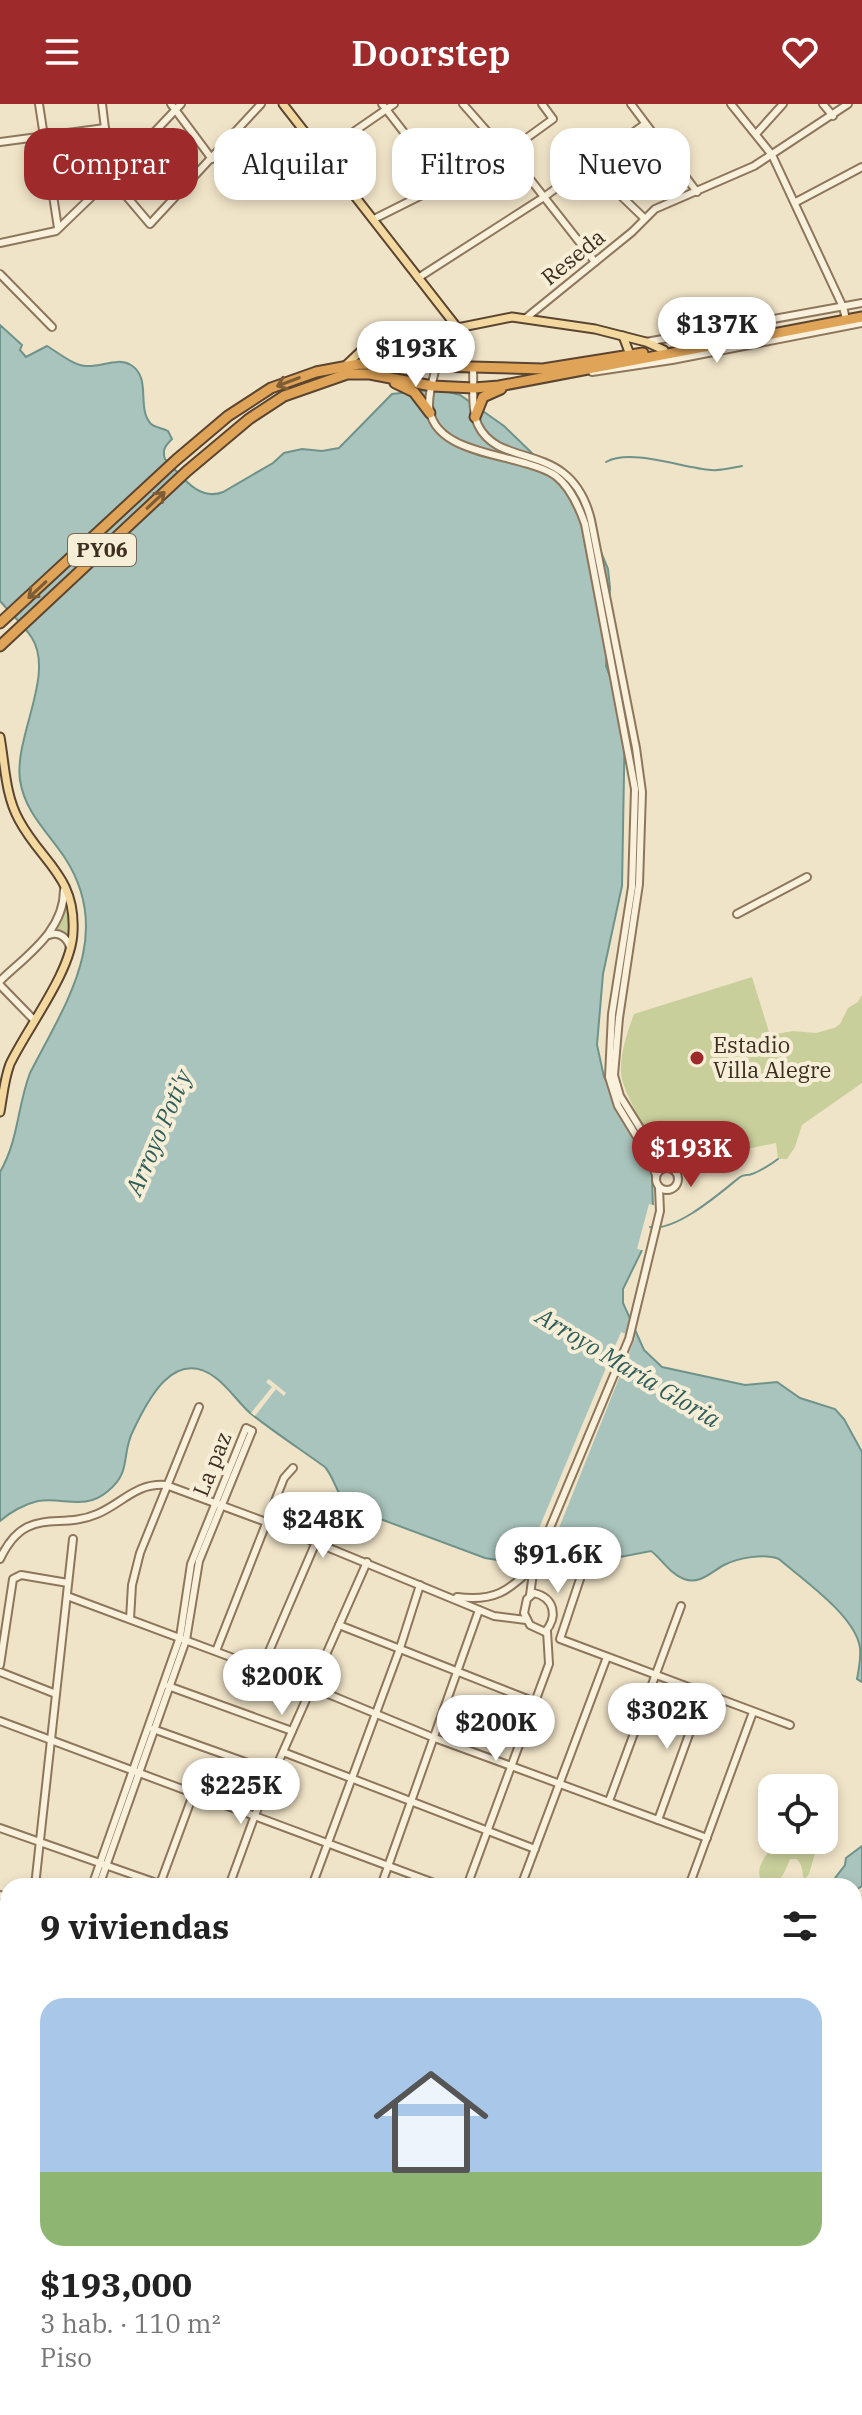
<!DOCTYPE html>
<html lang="es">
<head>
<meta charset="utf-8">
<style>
	:root { --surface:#fff; --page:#f6f6f6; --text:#222; --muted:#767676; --line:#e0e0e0; --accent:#9e2a2b }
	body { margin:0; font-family:"IBM Plex Serif",serif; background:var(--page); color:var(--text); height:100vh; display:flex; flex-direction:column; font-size:30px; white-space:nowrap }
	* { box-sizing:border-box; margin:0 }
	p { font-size:26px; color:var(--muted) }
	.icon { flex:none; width:44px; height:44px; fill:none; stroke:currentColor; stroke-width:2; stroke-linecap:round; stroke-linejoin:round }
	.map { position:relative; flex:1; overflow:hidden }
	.side { position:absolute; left:0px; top:1774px; width:862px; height:538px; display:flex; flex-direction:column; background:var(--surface); border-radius:24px 24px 0 0; box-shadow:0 4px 12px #0003 }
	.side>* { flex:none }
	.guide { position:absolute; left:24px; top:24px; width:814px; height:72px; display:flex; gap:16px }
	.tools { position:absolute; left:758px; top:1670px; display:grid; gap:16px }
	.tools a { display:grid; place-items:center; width:80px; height:80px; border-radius:16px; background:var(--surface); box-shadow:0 4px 12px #0003; font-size:40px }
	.price { position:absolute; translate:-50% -68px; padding:0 18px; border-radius:28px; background:#fff; color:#222; font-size:26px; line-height:52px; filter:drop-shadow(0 2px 4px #0008) }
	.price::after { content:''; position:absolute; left:50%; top:48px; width:24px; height:18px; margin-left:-12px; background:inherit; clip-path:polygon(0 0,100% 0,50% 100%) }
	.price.selected { background:var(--accent); color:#fff }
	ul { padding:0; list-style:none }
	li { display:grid; align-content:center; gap:16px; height:424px; padding:0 40px }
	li+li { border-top:2px solid var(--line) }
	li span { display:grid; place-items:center; height:248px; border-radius:24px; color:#555 }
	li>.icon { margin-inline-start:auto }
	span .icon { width:144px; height:144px; fill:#fffc; stroke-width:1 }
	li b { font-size:34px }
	h2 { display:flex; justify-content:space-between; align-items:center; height:96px; padding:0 40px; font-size:34px }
	.pill { padding:0 28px; border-radius:24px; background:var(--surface); box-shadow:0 4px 12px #0003; font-size:28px; line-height:72px }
	.pill.selected { background:var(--accent); color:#fff }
	header { display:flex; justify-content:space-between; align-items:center; height:104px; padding:0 40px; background:var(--accent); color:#fff; font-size:36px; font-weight:600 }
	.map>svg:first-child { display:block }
	.green { fill:#c9cf9b }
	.water { fill:#a9c4bc; stroke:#6f938a; stroke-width:2 }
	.pier { fill:#f0e4c8 }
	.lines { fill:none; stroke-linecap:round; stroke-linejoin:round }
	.stream { stroke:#6f938a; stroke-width:2 }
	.canal { stroke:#a9c4bc; stroke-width:5 }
	.minor-casing { stroke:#8d765c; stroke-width:10 }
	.major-casing { stroke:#5b4430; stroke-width:11 }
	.highway-casing { stroke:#5b4430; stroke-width:13 }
	.minor { stroke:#faf1dc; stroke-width:6 }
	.major { stroke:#f3d9a0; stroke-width:7 }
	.highway { stroke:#e0a458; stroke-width:9 }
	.oneway { stroke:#7e5d36 }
	.poi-dot { fill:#9e2a2b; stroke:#f7eed8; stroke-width:3 }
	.labels { text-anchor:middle; stroke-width:8; stroke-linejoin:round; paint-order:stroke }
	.shield { fill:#f7eed8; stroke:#756857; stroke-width:2 }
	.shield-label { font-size:20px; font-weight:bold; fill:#3d2e20 }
	.street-label { font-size:22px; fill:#3d2e20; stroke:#f7eed8 }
	.poi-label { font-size:22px; fill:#3d2e20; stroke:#f7eed8; text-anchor:start }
	.water-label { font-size:24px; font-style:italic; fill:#2f5d5a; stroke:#f7eed8 }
</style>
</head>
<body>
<header><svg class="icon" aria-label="menu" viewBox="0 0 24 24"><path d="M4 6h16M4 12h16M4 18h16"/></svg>Doorstep<svg class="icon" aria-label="heart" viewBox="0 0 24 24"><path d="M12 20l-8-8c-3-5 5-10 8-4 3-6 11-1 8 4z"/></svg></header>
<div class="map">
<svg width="862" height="2311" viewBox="0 0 862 2311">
	<rect width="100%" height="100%" fill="#f0e4c8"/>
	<g class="green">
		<polygon points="65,793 70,805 70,838 51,829"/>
		<path d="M752,873L770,931L793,927L816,929L834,924L840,920L848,904L858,898L862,891V979L802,1021L795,1043L787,1055H778L776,1039L688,1057C679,1057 672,1057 665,1051C653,1042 622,986 621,970C620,949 627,929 634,910Z"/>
		<polygon points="820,1676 830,1680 833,1686 824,1717 824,1684 811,1684"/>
		<path d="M778,1736H819L809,1770L804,1776L801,1761L797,1755H790C785,1767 782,1779 767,1782C748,1768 768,1749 778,1736Z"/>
		<polygon points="8,2215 8,2304 118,2304 116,2311 0,2311 0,2236"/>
	</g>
	<g class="water">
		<path d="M0,221L22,241L20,246L26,253L47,242C59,249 74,262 87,262C102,263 117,253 131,261C152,274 136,304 151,320C156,324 163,324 168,327L172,335C165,342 162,346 165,355C181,371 198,398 223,388L273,359L284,349L302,345L322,347L339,344L392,290L438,285L460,291L504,322L569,385L585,409L608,465L610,484L606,562L625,613L622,782L603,870L597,941L604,973L647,1051L652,1071L653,1104L646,1138L623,1185V1199L644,1246L662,1263L745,1281L777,1278L800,1294L835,1305L844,1315L862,1348V1578L857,1575C859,1565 861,1554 860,1544C856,1512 802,1475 779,1455C764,1449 738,1454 724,1461C711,1468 700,1481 684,1475C670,1470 662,1455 651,1447L615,1454L574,1434L503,1457L485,1454L348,1403C337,1391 335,1375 325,1363C300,1345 274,1328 250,1309C238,1298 229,1284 216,1274C174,1242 147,1297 133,1327C121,1350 132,1368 108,1387C85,1407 64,1393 38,1397C25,1400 10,1408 0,1417V1068C19,1035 17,1003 30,969C65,900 115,831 65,754C48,728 25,709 20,676C14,633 55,571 32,534C24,521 10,509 0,497Z"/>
		<polygon points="862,1742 862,1782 854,1787 854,1782 829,1782 845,1761 846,1754"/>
	</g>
	<g class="pier">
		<polygon points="649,1100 657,1102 657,1104 646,1147 637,1145"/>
		<polygon points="621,1228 635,1234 551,1444 527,1453"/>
		<polygon points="269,1275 286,1289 284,1292 276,1285 255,1312 251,1309 272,1283 266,1278"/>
	</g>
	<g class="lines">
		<g class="stream">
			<path d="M606,358C631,344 683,364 711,366C721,367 732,364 742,362"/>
			<path d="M650,1123C676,1128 720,1089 740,1073C745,1070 747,1072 752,1070C757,1069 773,1059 778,1055"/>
		</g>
		<g class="canal">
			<polyline points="854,1870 862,1874"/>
			<polyline points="858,2095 862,2085"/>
		</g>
		<g class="minor-casing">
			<g id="minor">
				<polyline points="39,0 58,124"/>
				<polyline points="102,0 111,74 150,120 261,0"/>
				<polyline points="171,0 212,55"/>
				<polyline points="382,0 444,80"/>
				<polyline points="463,0 506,49"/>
				<polyline points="631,0 697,88"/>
				<polyline points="731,0 772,51 843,203 845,211"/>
				<polyline points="823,0 833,12"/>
				<polyline points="756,30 783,0"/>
				<polyline points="0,38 105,24"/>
				<polyline points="508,47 595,158"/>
				<polyline points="323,49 394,0"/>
				<polyline points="588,60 644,114"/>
				<polyline points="796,98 862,63"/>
				<polyline points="374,115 506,49 553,15 542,0"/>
				<polyline points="0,139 56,127 111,74 181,0"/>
				<polyline points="0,170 52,223"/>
				<polyline points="418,174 544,93 645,20"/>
				<polyline points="526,214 632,128 655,105 754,62 848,0"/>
				<polyline points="646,238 862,199"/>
				<path d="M436,263C433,275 429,288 429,300C430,345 495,349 528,360C538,363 548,366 556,372C571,384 579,403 585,420L635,685L632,783L612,910L609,973L618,1002L649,1053L656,1071"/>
				<path d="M473,265C474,282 471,305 478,321C500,367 571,334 591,416L636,644L642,688L639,780L619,914L614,971L620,992L665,1064"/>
				<polyline points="592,268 672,256 862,219"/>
				<polyline points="737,810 807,773"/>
				<path d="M49,831C59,827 68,834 70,844"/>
				<path d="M0,877C27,851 64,827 64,786"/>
				<polyline points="0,881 34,916"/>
				<circle cx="667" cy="1075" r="11"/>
				<path d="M0,1455C26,1400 58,1427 97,1410C123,1399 135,1379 166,1381L266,1418L494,1512L526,1516"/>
				<polyline points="586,1457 560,1535 790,1621"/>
				<path d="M534,1489C555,1494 558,1513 545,1528L530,1521L524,1509L527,1495Z"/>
				<polyline points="530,1491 534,1462 629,1235 660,1107 659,1084"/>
				<polyline points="67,1492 311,1583 432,1633 707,1734"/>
				<path d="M457,1493C494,1498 509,1487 534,1462"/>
				<polyline points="130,1515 132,1481 140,1449 199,1303"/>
				<polyline points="339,1521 535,1598"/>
				<polyline points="216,1547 284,1374 293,1364"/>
				<polyline points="0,1561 13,1475 21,1471 68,1479"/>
				<polyline points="261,1566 316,1438"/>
				<polyline points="0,1568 56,1590"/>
				<polyline points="168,1582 292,1627"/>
				<polyline points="0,1617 442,1782"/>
				<polyline points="153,1625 273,1668"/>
				<polyline points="283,1648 535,1745"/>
				<polyline points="609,1697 681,1502"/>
				<polyline points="658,1716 704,1589"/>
				<polyline points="0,1724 165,1782"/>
				<polyline points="160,1780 194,1688"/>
				<polyline points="35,1782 73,1435"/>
				<polyline points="92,1782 180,1533 191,1460 246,1324 252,1327"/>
				<polyline points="99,1782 186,1536 199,1457 252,1327"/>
				<polyline points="229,1782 255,1711 367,1458"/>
				<polyline points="312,1782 399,1547 420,1481"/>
				<polyline points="381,1782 479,1506"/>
				<polyline points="467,1782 549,1560 547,1527"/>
				<polyline points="521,1782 607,1553"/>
				<polyline points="689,1782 753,1608"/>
				<polyline points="0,1791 8,1794"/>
				<polyline points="0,1886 8,1865"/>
				<polyline points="0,1970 8,1970"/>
				<polyline points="0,1987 8,1991"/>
				<polyline points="0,2096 8,2099"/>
				<polyline points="0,2164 8,2167"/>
				<polyline points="854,2225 862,2229"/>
				<polyline points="0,2226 6,2202 8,2174"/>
				<polyline points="854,2274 862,2278"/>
				<polyline points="854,2301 862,2288"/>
				<polyline points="217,2304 235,2311"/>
				<polyline points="369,2304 378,2311"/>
				<polyline points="452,2304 463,2311"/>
				<polyline points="585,2304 593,2311"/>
				<polyline points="682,2304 699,2311"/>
				<polyline points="792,2307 793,2304"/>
				<polyline points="122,2311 127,2304"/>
				<polyline points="266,2311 268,2304"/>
				<polyline points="361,2311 364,2304"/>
				<polyline points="477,2311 482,2304"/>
				<polyline points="544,2311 549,2304"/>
				<polyline points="621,2311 627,2304"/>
				<polyline points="848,2311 852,2304"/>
			</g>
		</g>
		<g class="major-casing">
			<g id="major">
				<polyline points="283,0 456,222"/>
				<polyline points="623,232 632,256"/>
				<polyline points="345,262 363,245 373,241 512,213 595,225 646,238 664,246"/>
				<path d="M0,633C5,660 5,691 19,716C42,759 76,772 73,828C72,867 27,924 10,960C4,976 3,992 0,1008"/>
			</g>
		</g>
		<g class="highway-casing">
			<g id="highway">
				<polyline points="395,279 414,288 430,309"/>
				<polyline points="475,313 483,293 501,285"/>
				<polyline points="0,519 176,356 228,312 271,284 316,268 359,260 543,265 643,249"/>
				<polyline points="0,542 187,367 249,315 284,292 347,270 370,270 432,282 474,284 499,282 862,213"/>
			</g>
		</g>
		<use href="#minor" class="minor"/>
		<use href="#major" class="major"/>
		<use href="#highway" class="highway"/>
	</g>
	<defs><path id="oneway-shaft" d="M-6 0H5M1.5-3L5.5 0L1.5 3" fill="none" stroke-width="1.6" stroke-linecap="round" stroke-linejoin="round" transform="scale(2)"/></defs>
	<g class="oneway">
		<use href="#oneway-shaft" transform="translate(288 278) rotate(159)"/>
		<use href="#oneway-shaft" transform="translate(156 396) rotate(-43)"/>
		<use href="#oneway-shaft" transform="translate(37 486) rotate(137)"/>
	</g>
	<circle class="poi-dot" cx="697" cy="954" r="8"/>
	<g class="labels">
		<rect class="shield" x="68" y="430" width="68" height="32" rx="6"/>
		<g class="shield-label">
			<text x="102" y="453">PY06</text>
		</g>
		<g class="street-label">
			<text transform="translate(573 153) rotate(-39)" y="8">Reseda</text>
			<text transform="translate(212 1360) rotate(-68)" y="8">La paz</text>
		</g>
		<g class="poi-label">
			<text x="713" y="949">Estadio<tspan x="713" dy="25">Villa Alegre</tspan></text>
		</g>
		<g class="water-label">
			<text transform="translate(159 1029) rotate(-67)" y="8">Arroyo Poti'y</text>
			<text transform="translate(628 1264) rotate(31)" y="8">Arroyo María Gloria</text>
		</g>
	</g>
</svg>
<div class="tools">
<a><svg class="icon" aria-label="locate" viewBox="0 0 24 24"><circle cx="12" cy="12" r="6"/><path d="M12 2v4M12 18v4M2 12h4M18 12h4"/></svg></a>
</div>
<b class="price" style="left:717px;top:261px">$137K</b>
<b class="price" style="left:416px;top:285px">$193K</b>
<b class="price selected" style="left:691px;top:1085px">$193K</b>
<b class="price" style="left:323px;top:1456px">$248K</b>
<b class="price" style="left:558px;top:1491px">$91.6K</b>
<b class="price" style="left:282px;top:1613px">$200K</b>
<b class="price" style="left:667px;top:1647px">$302K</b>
<b class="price" style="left:496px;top:1659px">$200K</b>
<b class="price" style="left:241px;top:1722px">$225K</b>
<div class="guide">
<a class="pill selected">Comprar</a>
<a class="pill">Alquilar</a>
<a class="pill">Filtros</a>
<a class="pill">Nuevo</a>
</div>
<section class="side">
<h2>9 viviendas<svg class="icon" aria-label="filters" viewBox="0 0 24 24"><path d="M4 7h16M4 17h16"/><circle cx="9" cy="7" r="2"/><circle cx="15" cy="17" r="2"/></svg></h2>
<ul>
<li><span style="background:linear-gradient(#a9c7e8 70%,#8fb573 0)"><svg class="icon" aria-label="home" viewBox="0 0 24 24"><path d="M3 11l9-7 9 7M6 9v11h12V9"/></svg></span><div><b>$193,000</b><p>3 hab. · 110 m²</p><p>Piso</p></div></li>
</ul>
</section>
</div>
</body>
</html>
